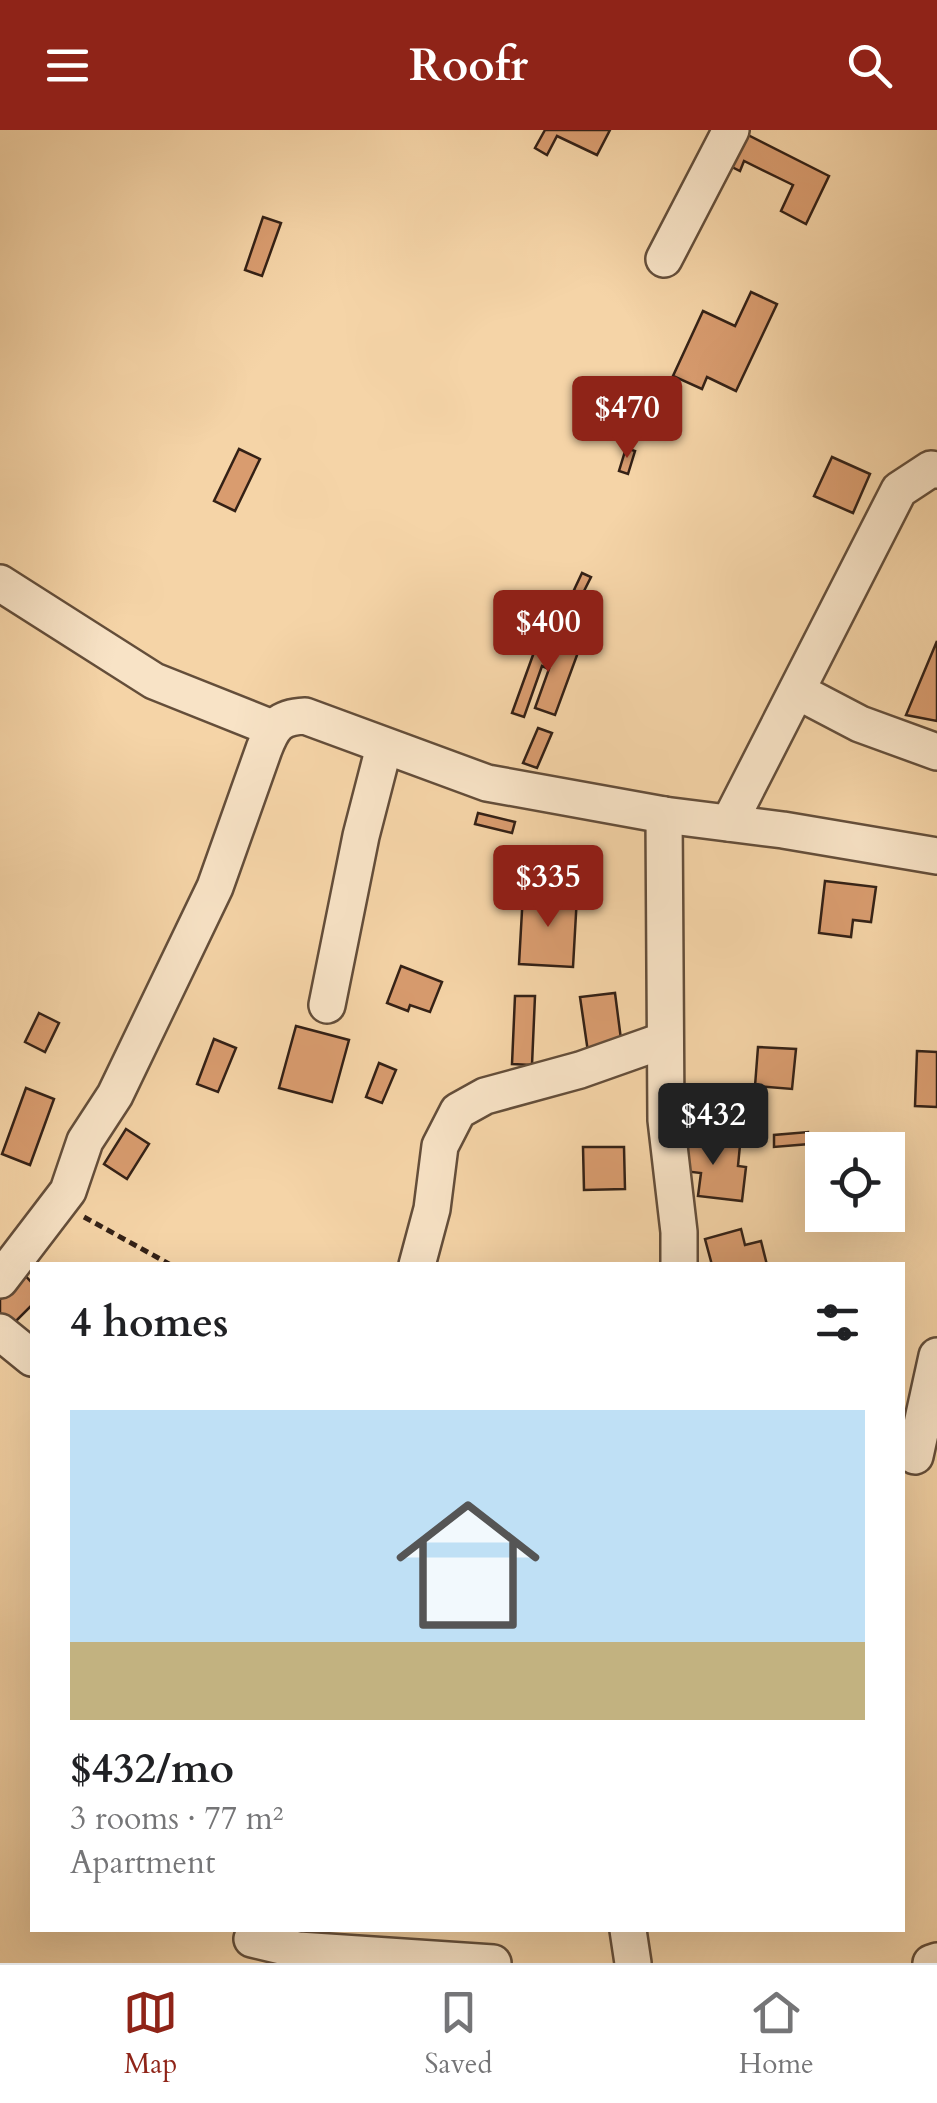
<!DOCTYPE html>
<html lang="en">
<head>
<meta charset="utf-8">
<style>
	:root { --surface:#fff; --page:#f6f6f6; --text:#202124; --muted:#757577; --line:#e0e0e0; --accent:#8f2418 }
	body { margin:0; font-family:Cardo,serif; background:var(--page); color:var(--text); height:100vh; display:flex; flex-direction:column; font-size:38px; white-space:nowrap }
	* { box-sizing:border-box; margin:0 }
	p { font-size:32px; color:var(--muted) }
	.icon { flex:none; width:55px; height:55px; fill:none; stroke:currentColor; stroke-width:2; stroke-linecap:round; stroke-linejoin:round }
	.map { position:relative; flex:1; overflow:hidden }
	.sheet { position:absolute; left:30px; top:1132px; width:875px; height:670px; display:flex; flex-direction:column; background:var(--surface); border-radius:0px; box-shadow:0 10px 40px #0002 }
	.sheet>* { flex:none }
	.controls { position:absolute; left:805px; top:1002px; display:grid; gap:20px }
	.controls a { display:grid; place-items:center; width:100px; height:100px; border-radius:0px; background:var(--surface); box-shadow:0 10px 40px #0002; font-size:50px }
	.price { position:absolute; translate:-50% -85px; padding:0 22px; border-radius:10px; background:var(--accent); color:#fff; font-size:32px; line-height:65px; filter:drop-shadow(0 2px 5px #0008) }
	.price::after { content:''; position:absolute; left:50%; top:60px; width:30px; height:22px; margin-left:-15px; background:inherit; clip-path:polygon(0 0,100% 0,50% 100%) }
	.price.on { background:#222; color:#fff }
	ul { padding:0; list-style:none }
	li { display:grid; align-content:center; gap:20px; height:530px; padding:0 40px }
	li span { display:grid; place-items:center; height:310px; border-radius:0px; color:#555 }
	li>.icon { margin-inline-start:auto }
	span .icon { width:180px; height:180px; fill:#fffc; stroke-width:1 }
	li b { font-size:42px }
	h2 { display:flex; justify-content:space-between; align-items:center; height:120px; padding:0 40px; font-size:42px }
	header { display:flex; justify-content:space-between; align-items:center; height:130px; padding:0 40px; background:var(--accent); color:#fff; font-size:45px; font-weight:700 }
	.dock { display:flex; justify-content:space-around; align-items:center; height:140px; border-top:2px solid var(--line); background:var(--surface); font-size:28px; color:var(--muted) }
	.dock a { display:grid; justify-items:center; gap:5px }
	.dock .on { color:var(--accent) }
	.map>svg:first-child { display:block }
	.building { fill:#d99c6f; stroke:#342116; stroke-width:2.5 }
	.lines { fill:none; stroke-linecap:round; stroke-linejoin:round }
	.minor-casing { stroke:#644e3a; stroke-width:40 }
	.path { stroke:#342116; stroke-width:5; stroke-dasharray:8 5; stroke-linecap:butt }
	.minor { stroke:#f8e3c6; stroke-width:35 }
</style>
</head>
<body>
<header><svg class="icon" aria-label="menu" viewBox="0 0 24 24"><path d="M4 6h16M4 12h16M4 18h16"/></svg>Roofr<svg class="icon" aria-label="search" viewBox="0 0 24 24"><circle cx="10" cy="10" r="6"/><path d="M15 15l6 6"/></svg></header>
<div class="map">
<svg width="937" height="1833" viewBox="0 0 937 1833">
	<rect width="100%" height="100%" fill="#f5d4a7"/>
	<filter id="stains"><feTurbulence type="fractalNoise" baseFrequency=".002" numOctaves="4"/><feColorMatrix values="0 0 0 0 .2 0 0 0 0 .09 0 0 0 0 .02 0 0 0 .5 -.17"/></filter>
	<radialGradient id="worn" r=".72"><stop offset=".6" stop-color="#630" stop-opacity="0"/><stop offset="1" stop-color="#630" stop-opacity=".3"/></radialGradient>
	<g class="building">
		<polygon points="545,0 610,0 597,25 557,6 547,25 535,18"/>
		<polygon points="738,0 829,46 806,94 781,81 793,55 744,31 740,41 722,32"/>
		<polygon points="263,87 281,93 262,146 245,140"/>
		<polygon points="751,162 777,174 736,261 707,247 702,259 673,246 703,181 735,196"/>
		<polygon points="626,318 635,321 628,344 619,341"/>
		<polygon points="239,319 260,329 235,381 214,371"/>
		<polygon points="832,327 870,344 853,383 814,366"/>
		<polygon points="582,443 591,447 582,465 574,460"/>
		<polygon points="554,471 584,485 574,508 544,494"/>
		<polygon points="546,504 580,517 555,585 535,578 549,539 542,536 524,587 512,583 537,514 542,516"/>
		<polygon points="937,511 937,591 906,585"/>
		<polygon points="538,598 552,603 537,638 523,633"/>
		<polygon points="478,683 515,692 512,703 475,694"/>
		<polygon points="825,751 876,757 871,792 853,790 851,807 819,803"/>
		<polygon points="523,763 577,766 573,837 519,834"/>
		<polygon points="401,836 442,852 430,882 410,875 408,881 387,873"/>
		<polygon points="615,863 622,917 588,922 580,867"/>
		<polygon points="515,866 535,866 532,935 512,934"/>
		<polygon points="39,883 59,893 45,922 25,912"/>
		<polygon points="296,896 349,910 332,972 279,958"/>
		<polygon points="214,909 236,918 218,962 197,954"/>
		<polygon points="758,917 796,919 792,959 755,956"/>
		<polygon points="917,921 937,922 937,977 915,976"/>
		<polygon points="379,933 396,940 382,973 366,967"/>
		<polygon points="26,958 54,969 30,1035 2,1024"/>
		<polygon points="126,999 149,1014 127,1049 104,1034"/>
		<polygon points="808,1002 809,1014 774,1017 774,1005"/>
		<polygon points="678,1010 740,1015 738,1036 746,1037 742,1071 698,1066 701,1043 675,1040"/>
		<polygon points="583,1017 624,1017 625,1059 584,1060"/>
		<polygon points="741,1099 745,1115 761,1111 767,1135 712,1135 705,1109"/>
		<polygon points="21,1141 32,1153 32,1175 9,1198 0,1189 0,1162"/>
	</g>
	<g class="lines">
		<g class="minor-casing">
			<g id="minor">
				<polyline points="664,129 731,0"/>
				<polyline points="0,453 154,551 272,598"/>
				<polyline points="797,561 860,594 937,622"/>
				<polyline points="664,685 666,990 679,1102 679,1135"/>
				<polyline points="729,693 899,360 931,339 937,340"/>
				<polyline points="327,875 361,706 384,617"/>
				<polyline points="417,1135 432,1079 440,1016 458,981 485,966 580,940 665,910"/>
				<path d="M0,1150L68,1061L85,1011L115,965L215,757L264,619C273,596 279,587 305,586L487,653L664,685L783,700L937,726"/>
				<polyline points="0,1202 32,1228"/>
				<polyline points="915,1326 937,1226"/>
				<polyline points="628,1800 633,1833"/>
				<polyline points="252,1809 298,1820 493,1833"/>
				<polyline points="931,1833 937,1831"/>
			</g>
		</g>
		<polyline class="path" points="84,1087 171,1135"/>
		<use href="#minor" class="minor"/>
	</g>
	<rect width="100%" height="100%" filter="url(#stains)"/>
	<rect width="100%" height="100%" fill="url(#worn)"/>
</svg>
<div class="controls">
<a><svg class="icon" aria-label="locate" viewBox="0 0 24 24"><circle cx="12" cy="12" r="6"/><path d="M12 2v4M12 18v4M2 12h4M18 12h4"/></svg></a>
</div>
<b class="price" style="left:627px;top:331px">$470</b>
<b class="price" style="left:548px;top:545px">$400</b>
<b class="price" style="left:548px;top:800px">$335</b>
<b class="price on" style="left:713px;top:1038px">$432</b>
<section class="sheet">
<h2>4 homes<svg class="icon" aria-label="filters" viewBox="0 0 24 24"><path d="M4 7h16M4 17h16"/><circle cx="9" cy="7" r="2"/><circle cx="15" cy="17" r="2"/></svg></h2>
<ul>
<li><span style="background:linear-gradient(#bfe0f5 75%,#c2b280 0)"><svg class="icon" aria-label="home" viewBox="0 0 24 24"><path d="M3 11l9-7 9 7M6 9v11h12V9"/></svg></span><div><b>$432/mo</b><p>3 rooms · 77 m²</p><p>Apartment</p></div></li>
</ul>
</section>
</div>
<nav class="dock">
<a class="on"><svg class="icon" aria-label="map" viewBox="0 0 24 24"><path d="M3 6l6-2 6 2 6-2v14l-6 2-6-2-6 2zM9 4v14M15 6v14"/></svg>Map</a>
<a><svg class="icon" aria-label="saved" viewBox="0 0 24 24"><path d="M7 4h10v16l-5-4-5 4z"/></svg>Saved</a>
<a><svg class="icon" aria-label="home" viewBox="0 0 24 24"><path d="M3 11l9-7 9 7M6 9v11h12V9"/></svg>Home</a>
</nav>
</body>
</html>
